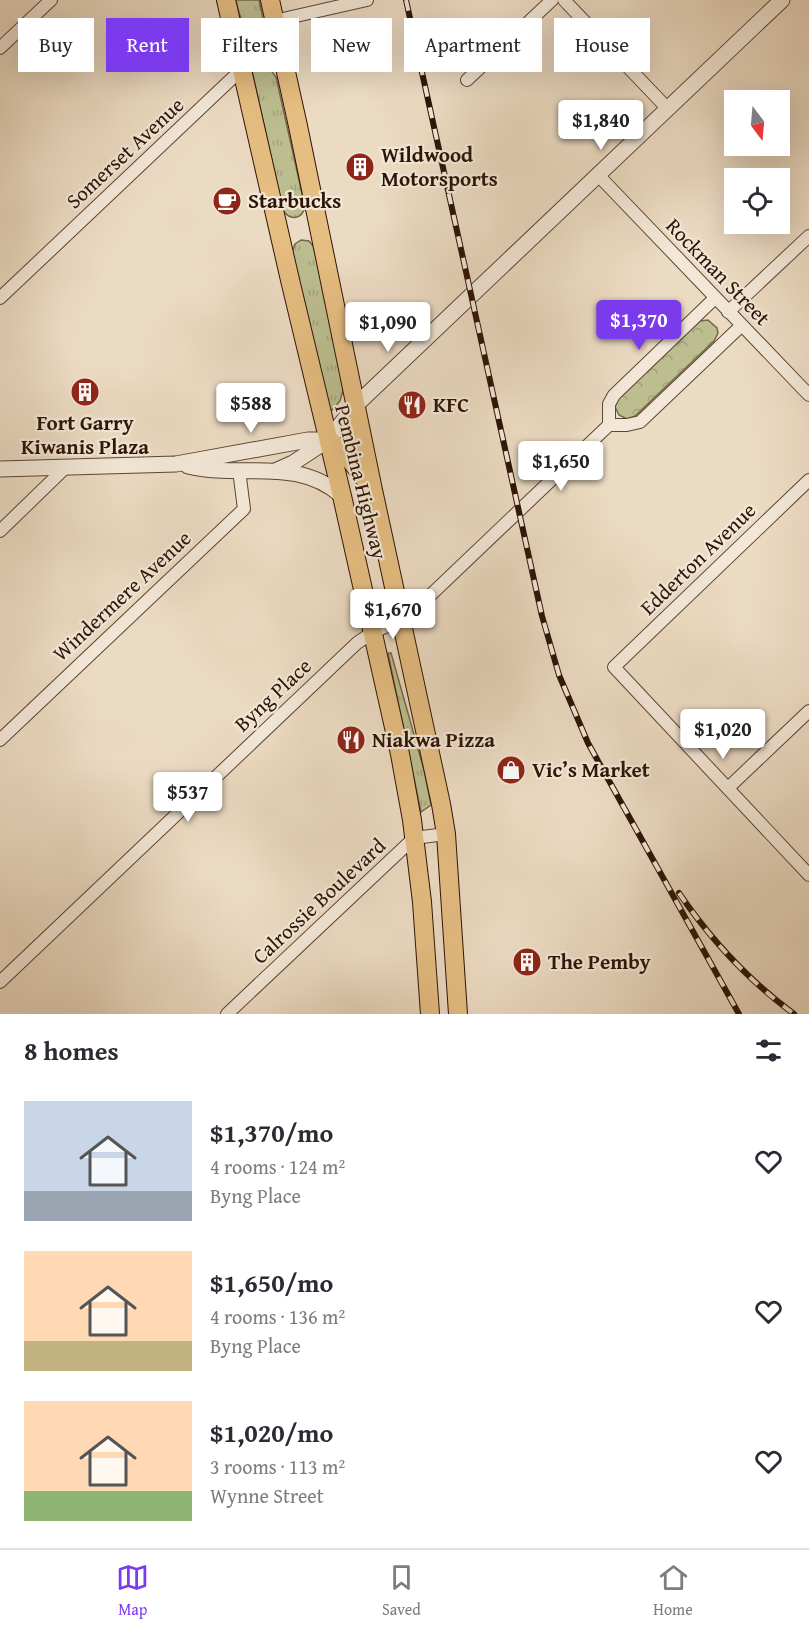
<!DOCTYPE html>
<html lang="en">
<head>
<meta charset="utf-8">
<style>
	:root { --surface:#fff; --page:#f2f2f3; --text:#2b2b33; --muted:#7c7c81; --line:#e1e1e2; --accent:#7c3aed }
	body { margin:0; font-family:"Gentium Book Plus",serif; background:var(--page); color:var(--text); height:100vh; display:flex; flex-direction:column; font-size:22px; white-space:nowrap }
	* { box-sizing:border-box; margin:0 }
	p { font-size:20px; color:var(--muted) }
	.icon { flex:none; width:33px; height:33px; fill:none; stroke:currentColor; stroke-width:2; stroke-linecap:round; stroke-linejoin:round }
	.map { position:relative; height:1014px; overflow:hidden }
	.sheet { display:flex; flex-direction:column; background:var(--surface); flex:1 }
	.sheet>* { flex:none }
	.banner { position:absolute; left:18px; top:18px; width:774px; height:54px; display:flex; gap:12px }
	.needle { width:39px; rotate:164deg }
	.fabs { position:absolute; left:724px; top:90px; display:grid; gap:12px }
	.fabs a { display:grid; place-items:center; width:66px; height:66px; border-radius:0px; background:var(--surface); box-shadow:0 6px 24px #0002; font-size:30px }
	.price { position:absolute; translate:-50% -51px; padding:0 14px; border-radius:6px; background:#fff; color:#222; font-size:20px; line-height:39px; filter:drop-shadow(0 2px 3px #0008) }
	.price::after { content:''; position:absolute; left:50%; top:36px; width:18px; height:14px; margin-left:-9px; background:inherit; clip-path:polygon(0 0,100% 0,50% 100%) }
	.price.on { background:var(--accent); color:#fff }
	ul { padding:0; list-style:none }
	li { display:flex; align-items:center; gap:18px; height:150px; padding:0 24px }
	li span { display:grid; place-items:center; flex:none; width:168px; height:120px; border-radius:0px; color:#555 }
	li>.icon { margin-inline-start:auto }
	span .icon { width:72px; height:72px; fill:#fffc; stroke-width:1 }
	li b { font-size:26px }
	h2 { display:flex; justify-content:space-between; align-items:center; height:72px; padding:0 24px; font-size:26px }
	.tag { padding:0 21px; border-radius:0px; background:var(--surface); box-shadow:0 6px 24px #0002; font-size:21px; line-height:54px }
	.tag.on { background:var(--accent); color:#fff }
	.tab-bar { display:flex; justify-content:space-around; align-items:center; height:84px; border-top:2px solid var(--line); background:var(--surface); font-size:16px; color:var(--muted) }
	.tab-bar a { display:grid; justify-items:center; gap:3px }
	.tab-bar .on { color:var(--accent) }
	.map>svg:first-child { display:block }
	.grass { fill:url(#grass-tufts); stroke:#74684a; stroke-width:1.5 }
	.park { fill:url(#park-crowns); stroke:#74684a; stroke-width:1.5 }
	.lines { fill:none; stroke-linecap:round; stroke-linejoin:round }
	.minor-casing { stroke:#5d4534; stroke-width:14 }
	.tertiary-casing { stroke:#5d4534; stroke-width:17 }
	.primary-casing { stroke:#2d1305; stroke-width:20 }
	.minor { stroke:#f3e8d8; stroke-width:12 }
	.tertiary { stroke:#f3e8d8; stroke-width:15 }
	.primary { stroke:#e6be82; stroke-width:18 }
	.rail-casing { stroke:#2d1305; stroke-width:6 }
	.rail { stroke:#f3e8d8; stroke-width:4; stroke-dasharray:11; stroke-linecap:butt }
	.labels { text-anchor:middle; stroke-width:4.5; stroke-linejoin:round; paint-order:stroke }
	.street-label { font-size:21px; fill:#2d1305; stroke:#f3e8d8 }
	.poi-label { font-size:21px; font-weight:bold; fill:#2d1305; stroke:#f3e8d8; text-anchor:start }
</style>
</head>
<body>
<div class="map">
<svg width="809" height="1014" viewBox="0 0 809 1014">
	<defs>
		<pattern id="grass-tufts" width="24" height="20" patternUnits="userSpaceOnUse" patternTransform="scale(1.5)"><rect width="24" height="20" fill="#bcbe90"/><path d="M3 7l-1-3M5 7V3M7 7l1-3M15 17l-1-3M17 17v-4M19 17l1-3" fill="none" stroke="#a2a27b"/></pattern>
		<pattern id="park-crowns" width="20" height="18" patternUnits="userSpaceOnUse" patternTransform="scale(1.5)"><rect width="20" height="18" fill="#bcbe90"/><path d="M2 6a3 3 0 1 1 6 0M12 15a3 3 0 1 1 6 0" fill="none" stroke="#a2a27b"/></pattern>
	</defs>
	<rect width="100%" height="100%" fill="#ecdbc3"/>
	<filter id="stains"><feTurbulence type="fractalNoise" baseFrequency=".00333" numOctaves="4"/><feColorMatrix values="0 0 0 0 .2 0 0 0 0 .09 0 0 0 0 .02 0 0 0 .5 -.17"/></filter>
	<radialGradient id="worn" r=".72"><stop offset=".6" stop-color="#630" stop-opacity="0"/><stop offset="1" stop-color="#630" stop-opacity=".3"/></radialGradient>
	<g class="grass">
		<path d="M236,0H259L264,23L262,29L253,30C240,24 239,13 236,0Z"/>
		<path d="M257,63L270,69L276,77L305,207C302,219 291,221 283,211L252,71Z"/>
		<polygon points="301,240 309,241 314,247 344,387 340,401 332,410 330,409 292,252 295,244"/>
		<polygon points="388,653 391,653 424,770 431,805 421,812"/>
	</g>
	<polygon class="park" points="708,320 717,328 718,333 714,341 635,416 627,419 619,415 615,407 618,399 700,321"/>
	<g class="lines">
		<g class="minor-casing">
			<g id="minor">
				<polyline points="564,0 668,109"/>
				<polyline points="274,21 367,0"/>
				<polyline points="0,48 51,0"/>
				<polyline points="467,80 552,0"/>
				<polyline points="599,176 809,395"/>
				<polyline points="0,298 242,69 278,38"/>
				<polyline points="728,312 809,236"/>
				<polyline points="609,425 609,404 614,395 715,298"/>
				<polyline points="809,480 614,667 809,875"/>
				<polyline points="0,531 65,468"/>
				<polyline points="0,740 244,509 239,470"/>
				<polyline points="728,788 809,711"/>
				<polyline points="0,982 357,643 373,632 402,620 418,607 609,425 627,425 640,422 741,326"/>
				<polyline points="227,1014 414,838 446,834"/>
			</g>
		</g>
		<g class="tertiary-casing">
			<g id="tertiary">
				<path d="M188,466C241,479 297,456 342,496"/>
				<polyline points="0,469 176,464 308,440 328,440"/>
				<polyline points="275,471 293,463 328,440 356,405 782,0"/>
			</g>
		</g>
		<g class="primary-casing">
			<g id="primary">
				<polyline points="226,0 290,280 342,496 400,754 412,820 422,902 430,1014"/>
				<polyline points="270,0 298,126 373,490 441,804 446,834 458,1014"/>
				<polyline points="329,440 349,458 370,486"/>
			</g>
		</g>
		<use href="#minor" class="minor"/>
		<use href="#tertiary" class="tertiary"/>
		<use href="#primary" class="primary"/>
		<g class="rail-casing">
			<g id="rail">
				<polyline points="406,0 542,616 559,675 588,743 739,1014"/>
				<path d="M679,893C711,940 748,980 794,1014"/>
			</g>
		</g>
		<use href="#rail" class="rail"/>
	</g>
	<defs>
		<g id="building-disc" transform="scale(1.5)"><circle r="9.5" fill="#8f2418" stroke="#f3e8d8"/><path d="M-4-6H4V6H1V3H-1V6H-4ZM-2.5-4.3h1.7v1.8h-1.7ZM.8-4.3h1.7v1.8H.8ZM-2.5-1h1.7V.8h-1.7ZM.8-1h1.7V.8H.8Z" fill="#fff"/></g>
		<g id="cafe-disc" transform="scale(1.5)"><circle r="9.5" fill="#8f2418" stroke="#f3e8d8"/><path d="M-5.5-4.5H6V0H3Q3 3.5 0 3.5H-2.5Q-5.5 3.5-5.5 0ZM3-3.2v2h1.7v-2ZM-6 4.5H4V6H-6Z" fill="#fff"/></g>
		<g id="restaurant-disc" transform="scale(1.5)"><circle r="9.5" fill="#8f2418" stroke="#f3e8d8"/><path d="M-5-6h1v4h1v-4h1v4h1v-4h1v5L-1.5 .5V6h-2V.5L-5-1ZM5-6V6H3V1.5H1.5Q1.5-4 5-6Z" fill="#fff"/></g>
		<g id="shop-disc" transform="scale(1.5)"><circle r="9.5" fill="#8f2418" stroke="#f3e8d8"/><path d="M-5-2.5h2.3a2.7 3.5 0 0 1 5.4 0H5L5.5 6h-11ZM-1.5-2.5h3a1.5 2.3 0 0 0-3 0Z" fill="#fff"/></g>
	</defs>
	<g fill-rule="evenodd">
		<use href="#building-disc" x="360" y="167"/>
		<use href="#cafe-disc" x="227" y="201"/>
		<use href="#building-disc" x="85" y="392"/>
		<use href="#restaurant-disc" x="412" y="405"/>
		<use href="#restaurant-disc" x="351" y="740"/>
		<use href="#shop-disc" x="511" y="770"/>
		<use href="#building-disc" x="527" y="962"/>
	</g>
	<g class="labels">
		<g class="street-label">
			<text transform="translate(125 153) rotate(-43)" y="7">Somerset Avenue</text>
			<text transform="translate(718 272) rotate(46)" y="7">Rockman Street</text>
			<text transform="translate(361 482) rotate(76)" y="7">Pembina Highway</text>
			<text transform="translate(698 559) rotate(-44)" y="7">Edderton Avenue</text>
			<text transform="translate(122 596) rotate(-43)" y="7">Windermere Avenue</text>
			<text transform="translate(273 695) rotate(-43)" y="7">Byng Place</text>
			<text transform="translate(319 901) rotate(-43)" y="7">Calrossie Boulevard</text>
		</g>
		<g class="poi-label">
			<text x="381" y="162">Wildwood<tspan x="381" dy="24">Motorsports</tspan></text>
			<text x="248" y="208">Starbucks</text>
			<text x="433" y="412">KFC</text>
			<text x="85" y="430" text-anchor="middle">Fort Garry<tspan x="85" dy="24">Kiwanis Plaza</tspan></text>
			<text x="372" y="747">Niakwa Pizza</text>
			<text x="532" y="777">Vic’s Market</text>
			<text x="548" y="969">The Pemby</text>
		</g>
	</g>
	<rect width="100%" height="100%" filter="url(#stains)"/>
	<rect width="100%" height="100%" fill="url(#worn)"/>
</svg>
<div class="fabs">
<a><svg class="needle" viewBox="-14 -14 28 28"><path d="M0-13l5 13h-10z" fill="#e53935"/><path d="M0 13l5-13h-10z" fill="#7c7c81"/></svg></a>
<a><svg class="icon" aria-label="locate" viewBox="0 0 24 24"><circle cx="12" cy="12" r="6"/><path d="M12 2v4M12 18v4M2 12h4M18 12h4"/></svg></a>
</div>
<b class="price" style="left:601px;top:151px">$1,840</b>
<b class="price on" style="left:639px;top:351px">$1,370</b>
<b class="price" style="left:388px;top:353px">$1,090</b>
<b class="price" style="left:251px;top:434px">$588</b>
<b class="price" style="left:561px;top:492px">$1,650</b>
<b class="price" style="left:393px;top:640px">$1,670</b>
<b class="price" style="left:723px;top:760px">$1,020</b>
<b class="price" style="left:188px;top:823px">$537</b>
<div class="banner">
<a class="tag">Buy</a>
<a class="tag on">Rent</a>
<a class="tag">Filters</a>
<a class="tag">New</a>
<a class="tag">Apartment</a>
<a class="tag">House</a>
</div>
</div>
<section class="sheet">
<h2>8 homes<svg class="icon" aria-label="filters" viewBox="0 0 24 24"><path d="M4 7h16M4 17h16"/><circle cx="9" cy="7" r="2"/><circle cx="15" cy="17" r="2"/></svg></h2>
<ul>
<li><span style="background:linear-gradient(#c9d6e8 75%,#9aa5b1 0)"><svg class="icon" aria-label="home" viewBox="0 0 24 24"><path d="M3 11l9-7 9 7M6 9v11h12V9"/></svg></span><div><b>$1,370/mo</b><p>4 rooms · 124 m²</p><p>Byng Place</p></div><svg class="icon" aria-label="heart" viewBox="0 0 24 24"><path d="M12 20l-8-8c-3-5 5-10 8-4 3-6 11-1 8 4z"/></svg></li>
<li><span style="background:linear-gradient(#ffd9b3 75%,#c2b280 0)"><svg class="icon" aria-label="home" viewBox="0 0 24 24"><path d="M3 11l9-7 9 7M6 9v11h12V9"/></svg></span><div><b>$1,650/mo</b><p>4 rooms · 136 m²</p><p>Byng Place</p></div><svg class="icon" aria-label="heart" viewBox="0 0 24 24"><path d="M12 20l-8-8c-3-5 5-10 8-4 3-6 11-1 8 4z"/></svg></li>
<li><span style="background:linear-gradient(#ffd9b3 75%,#8fb573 0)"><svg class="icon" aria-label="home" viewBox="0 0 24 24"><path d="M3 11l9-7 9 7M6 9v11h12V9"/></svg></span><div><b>$1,020/mo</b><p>3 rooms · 113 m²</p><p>Wynne Street</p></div><svg class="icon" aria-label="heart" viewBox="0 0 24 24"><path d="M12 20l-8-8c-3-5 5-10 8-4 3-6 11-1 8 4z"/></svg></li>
</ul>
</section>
<nav class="tab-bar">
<a class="on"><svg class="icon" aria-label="map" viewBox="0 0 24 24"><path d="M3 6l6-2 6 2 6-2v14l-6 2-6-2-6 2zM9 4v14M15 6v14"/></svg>Map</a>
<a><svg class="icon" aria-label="saved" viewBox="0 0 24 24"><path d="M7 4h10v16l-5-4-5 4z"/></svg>Saved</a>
<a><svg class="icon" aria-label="home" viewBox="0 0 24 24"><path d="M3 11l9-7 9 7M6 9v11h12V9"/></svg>Home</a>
</nav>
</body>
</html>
